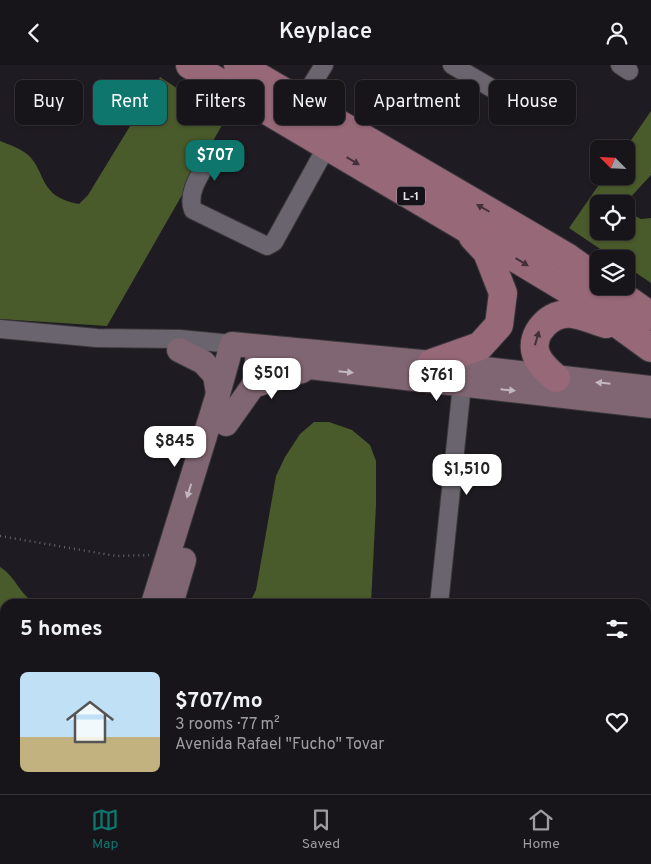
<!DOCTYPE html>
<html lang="en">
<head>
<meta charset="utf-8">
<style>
	:root { --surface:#17141a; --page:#242127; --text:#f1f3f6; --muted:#9e9ea2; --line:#363339; --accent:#0f766e }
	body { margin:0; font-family:Overpass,sans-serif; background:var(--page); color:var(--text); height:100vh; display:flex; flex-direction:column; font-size:19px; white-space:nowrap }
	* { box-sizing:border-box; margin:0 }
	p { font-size:16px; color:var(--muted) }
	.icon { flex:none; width:28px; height:28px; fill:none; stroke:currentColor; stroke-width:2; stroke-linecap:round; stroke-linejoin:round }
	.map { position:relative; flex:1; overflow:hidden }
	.side { position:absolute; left:0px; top:534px; width:651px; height:196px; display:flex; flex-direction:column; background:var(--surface); border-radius:15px 15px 0 0; box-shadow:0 1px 4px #0004,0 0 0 1px var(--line) }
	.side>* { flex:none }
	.hud { position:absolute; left:15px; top:15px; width:621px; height:45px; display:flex; gap:10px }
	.needle { width:32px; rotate:294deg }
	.controls { position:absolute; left:590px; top:75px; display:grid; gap:10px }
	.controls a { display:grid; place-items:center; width:45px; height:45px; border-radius:8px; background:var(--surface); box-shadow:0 1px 4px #0004,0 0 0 1px var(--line); font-size:25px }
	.price { position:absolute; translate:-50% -42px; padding:0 11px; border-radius:10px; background:#fff; color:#222; font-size:16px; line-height:32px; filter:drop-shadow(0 1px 2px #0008) }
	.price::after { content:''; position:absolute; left:50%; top:30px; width:15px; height:11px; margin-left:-8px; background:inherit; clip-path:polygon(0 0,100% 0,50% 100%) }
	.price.selected { background:var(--accent); color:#fff }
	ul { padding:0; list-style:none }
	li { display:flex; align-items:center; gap:15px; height:125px; padding:0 20px }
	li span { display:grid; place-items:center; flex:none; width:140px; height:100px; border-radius:8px; color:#555 }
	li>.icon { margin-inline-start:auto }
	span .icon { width:60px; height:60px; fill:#fffc; stroke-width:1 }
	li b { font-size:21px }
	h2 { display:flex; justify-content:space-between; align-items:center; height:60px; padding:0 20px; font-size:21px }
	.pill { padding:0 18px; border-radius:8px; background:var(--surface); box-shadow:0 1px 4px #0004,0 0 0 1px var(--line); font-size:18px; line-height:45px }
	.pill.selected { background:var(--accent); color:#fff }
	header { display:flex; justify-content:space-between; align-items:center; height:65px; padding:0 20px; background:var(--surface); font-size:22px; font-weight:600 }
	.tab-bar { display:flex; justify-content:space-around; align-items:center; height:70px; border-top:1px solid var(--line); background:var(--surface); font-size:14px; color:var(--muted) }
	.tab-bar a { display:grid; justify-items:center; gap:2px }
	.tab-bar .selected { color:var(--accent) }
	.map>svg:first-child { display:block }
	.forest { fill:#495a2b; fill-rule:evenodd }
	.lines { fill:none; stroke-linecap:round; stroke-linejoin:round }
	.street-casing { stroke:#3a373c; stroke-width:20 }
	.secondary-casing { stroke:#3a373c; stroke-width:26 }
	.primary-casing { stroke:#3a373c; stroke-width:30 }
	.path { stroke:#68646b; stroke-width:2.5; stroke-dasharray:1 4; stroke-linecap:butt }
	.street { stroke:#69646d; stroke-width:18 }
	.secondary { stroke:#806672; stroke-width:24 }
	.primary { stroke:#976877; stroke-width:28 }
	.oneway { fill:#43303a }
	.oneway2 { fill:#c2b7bf }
	.labels { text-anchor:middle; stroke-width:4; stroke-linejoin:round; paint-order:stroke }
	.shield { fill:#161219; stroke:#a8a4aa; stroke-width:1 }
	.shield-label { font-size:12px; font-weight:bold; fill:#e6e3e8 }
</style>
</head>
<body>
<header><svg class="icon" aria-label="back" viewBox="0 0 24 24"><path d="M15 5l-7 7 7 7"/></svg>Keyplace<svg class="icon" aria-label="person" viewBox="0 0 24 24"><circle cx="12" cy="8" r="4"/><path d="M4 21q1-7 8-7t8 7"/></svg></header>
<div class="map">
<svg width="651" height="729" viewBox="0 0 651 729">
	<rect width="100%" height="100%" fill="#1f1b22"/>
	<g class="forest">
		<path d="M160,12L225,55L107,261L0,254V76C10,80 20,83 28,90C34,95 38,103 41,110C49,129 59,135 79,139L88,130Z"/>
		<path d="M651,46V110L628,135L629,148L641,154L651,153V218L626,201V194H615L569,163L605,111H626V84H625ZM599,139H626V166H599Z"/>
		<polygon points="314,357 329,357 352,365 370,380 376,396 376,440 371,539 249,539 256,525 276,411 285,392 300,369"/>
		<path d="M0,502C16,512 20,530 36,539H5V725H74L73,729H0Z"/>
		<polygon points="263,725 362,725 362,729 262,729"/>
	</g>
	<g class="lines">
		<g class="street-casing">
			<g id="street">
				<polyline points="452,0 500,28"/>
				<polyline points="620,0 629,6"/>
				<polyline points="301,37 324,0"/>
				<path d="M212,89C203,106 186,126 193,145L267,181L274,177L327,81"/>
				<polyline points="0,264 97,273 180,274 232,279"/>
				<polyline points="439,539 462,320"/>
				<polyline points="646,701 651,588"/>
				<polyline points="428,729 428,725"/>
				<polyline points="576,729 576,725"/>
				<polyline points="645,729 645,725"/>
			</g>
		</g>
		<g class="secondary-casing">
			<g id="secondary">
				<polyline points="179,285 203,297 215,310 218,329"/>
				<polyline points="257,296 651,341"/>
				<polyline points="226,359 253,321 274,314 302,306"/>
				<polyline points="153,539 218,329 232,279 432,298 651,323"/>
				<polyline points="171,539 184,495"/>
				<polyline points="91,729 92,725"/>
				<polyline points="113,729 114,725"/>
			</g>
		</g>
		<g class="primary-casing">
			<g id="primary">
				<polyline points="190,0 459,159 585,235 651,283"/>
				<polyline points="238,0 567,192 599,215"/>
				<polyline points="608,221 651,251"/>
				<polyline points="432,298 480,281 499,260 503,228 487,187 473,172"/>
				<path d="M556,313C548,306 540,300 536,289C529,269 551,246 572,249C583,250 595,256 606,259"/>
			</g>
		</g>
		<polyline class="path" points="0,471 116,491 149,490"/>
		<use href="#street" class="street"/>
		<use href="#secondary" class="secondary"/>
		<use href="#primary" class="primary"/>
	</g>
	<defs><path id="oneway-solid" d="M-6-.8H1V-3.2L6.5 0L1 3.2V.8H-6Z" transform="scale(1.25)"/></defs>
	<g class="oneway">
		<use href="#oneway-solid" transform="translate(353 96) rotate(31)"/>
		<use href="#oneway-solid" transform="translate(483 143) rotate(-150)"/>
		<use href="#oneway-solid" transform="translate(522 197) rotate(31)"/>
		<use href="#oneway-solid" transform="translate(537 273) rotate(-74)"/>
	</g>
	<g class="oneway2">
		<use href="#oneway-solid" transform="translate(346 307) rotate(6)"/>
		<use href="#oneway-solid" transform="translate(603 318) rotate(-174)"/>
		<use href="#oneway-solid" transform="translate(508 325) rotate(6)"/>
		<use href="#oneway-solid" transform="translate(189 426) rotate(107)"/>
	</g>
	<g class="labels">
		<rect class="shield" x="397" y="121.5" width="28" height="19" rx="4"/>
		<g class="shield-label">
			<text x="411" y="135">L-1</text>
		</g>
	</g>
</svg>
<div class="controls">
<a><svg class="needle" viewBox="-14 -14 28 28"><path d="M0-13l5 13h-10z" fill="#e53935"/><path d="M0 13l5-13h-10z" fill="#9e9ea2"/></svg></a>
<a><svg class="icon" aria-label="locate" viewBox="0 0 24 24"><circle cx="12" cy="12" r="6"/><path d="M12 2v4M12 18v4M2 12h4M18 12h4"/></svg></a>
<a><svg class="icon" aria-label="layers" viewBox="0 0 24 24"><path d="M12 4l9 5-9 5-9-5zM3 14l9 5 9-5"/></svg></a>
</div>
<b class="price selected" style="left:215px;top:117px">$707</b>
<b class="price" style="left:272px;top:335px">$501</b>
<b class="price" style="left:437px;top:337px">$761</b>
<b class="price" style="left:175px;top:403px">$845</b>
<b class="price" style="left:467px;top:431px">$1,510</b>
<div class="hud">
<a class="pill">Buy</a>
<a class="pill selected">Rent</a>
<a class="pill">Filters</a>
<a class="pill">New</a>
<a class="pill">Apartment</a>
<a class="pill">House</a>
</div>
<section class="side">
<h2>5 homes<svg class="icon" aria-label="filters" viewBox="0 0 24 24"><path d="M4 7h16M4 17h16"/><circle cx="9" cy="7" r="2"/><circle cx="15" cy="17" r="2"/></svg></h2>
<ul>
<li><span style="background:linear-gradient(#bfe0f5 65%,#c2b280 0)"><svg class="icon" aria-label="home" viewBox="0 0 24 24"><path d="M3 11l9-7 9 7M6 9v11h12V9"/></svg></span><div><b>$707/mo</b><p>3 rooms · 77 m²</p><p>Avenida Rafael &quot;Fucho&quot; Tovar</p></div><svg class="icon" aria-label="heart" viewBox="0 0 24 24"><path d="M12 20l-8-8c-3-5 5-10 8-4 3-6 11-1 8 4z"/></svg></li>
</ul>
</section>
</div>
<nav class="tab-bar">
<a class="selected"><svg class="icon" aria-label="map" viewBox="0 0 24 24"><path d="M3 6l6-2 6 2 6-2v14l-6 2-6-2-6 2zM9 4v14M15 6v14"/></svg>Map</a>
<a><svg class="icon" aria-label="saved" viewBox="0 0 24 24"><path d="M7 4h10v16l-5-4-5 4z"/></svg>Saved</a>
<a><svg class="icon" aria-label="home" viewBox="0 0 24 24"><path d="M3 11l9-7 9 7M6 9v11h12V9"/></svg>Home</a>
</nav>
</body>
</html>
